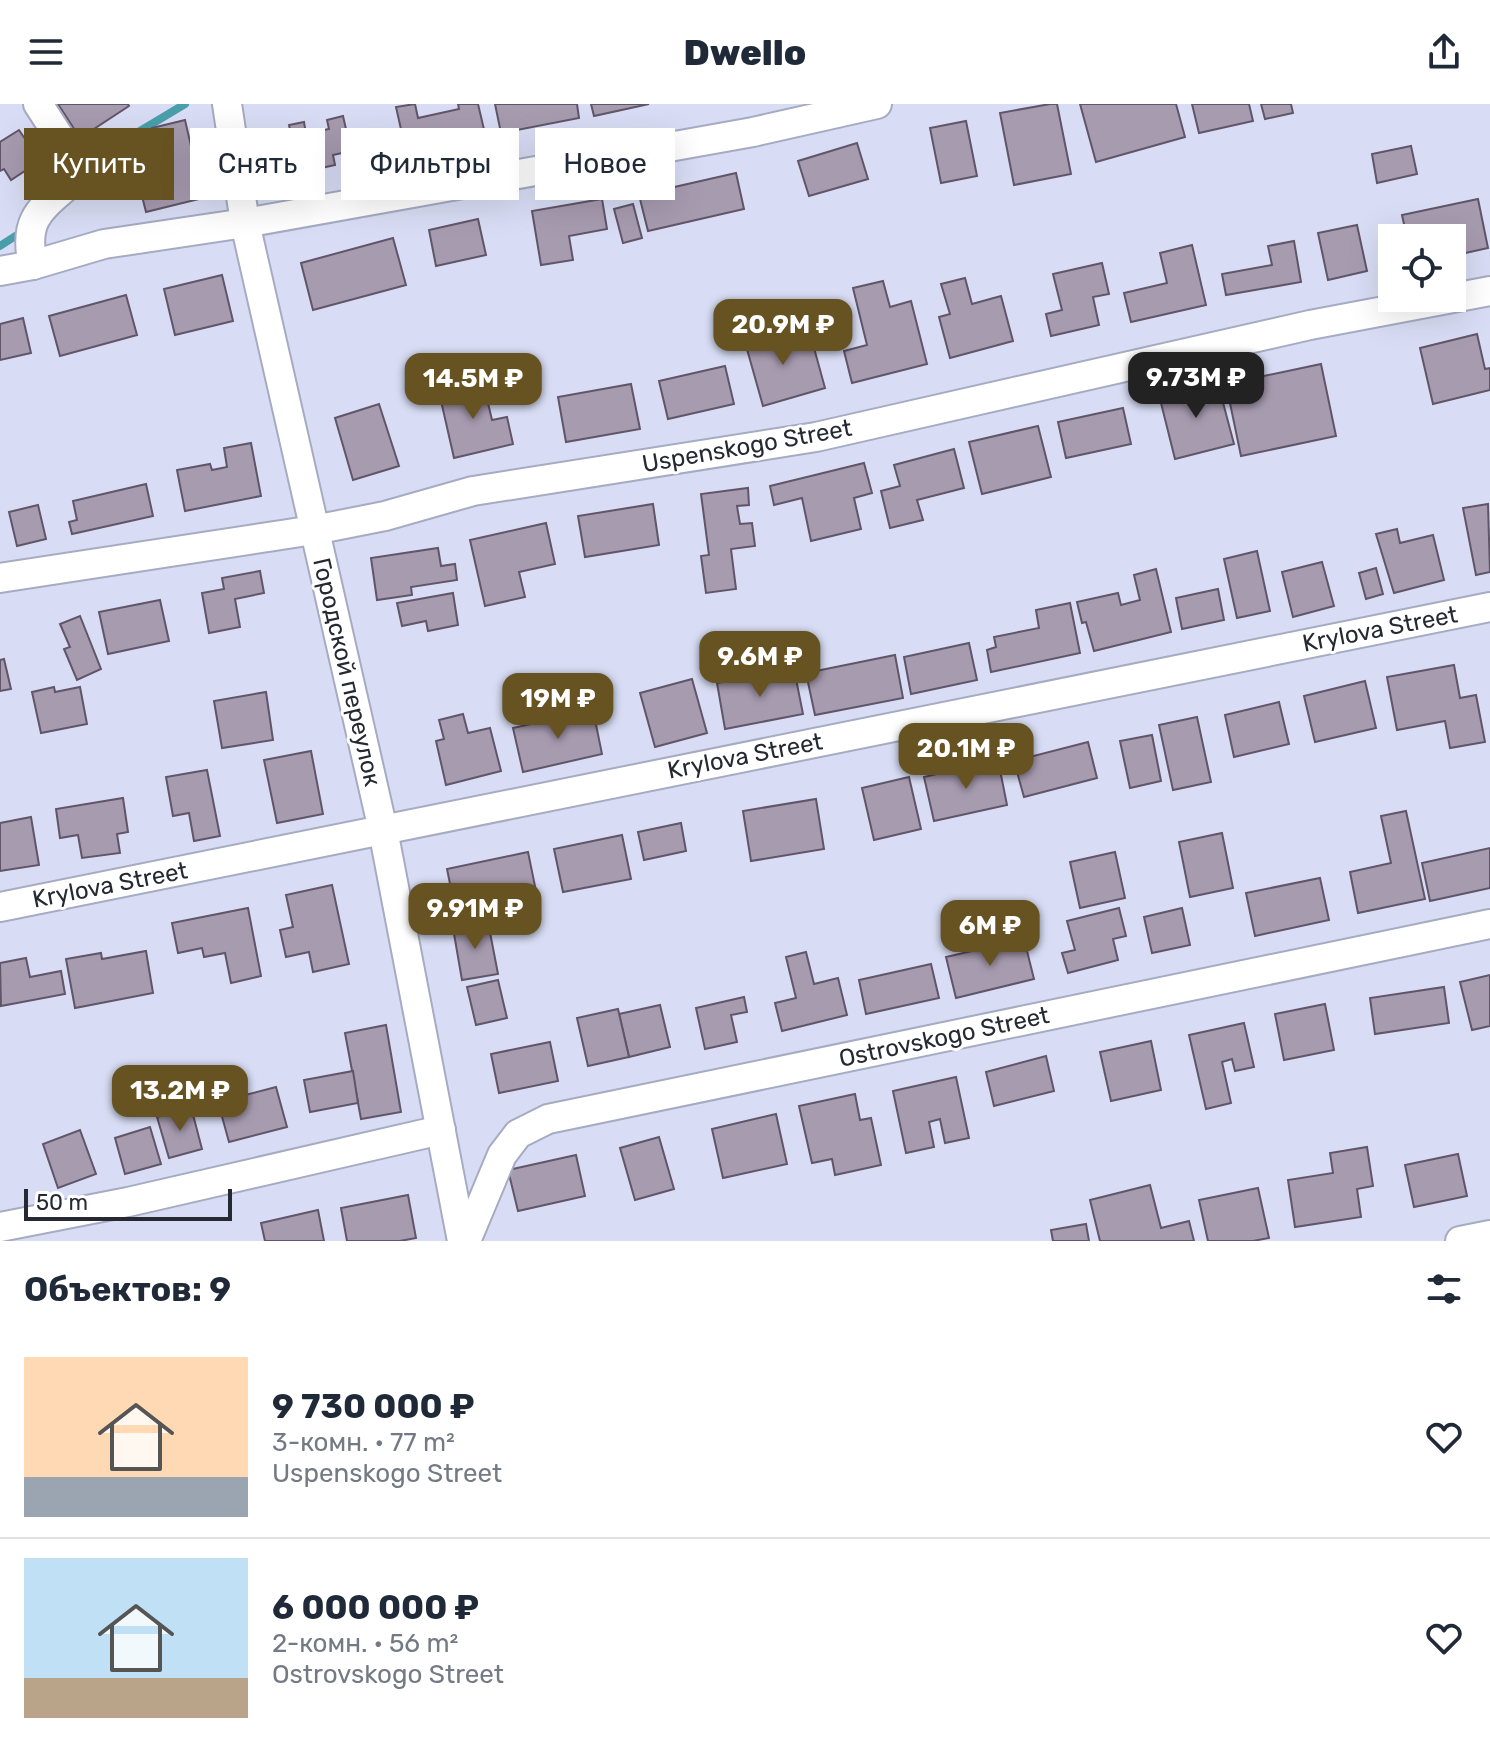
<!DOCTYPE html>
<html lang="ru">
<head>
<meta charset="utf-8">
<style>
	:root { --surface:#fff; --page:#f2f2f3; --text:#1f2937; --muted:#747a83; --line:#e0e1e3; --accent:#665321 }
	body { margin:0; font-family:Rubik,sans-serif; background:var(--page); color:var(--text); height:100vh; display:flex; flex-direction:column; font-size:30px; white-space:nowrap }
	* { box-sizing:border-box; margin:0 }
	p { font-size:26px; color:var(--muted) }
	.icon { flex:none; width:44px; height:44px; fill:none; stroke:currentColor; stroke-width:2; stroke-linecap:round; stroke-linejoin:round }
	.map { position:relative; height:1137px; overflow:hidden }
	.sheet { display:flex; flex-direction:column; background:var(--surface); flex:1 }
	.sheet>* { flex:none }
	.top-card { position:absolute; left:24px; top:24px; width:800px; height:72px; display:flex; gap:16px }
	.fabs { position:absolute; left:1378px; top:120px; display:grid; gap:16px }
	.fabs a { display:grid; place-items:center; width:88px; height:88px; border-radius:0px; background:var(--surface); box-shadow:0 8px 32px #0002; font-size:40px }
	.scale { position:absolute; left:24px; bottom:20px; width:208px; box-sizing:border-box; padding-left:8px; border:4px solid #272932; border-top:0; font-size:22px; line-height:28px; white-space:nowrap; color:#272932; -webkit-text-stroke:6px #fff; paint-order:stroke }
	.price { position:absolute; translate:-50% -68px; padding:0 18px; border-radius:16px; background:var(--accent); color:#fff; font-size:26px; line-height:52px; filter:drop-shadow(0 2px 4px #0008) }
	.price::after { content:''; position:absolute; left:50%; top:48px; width:24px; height:18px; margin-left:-12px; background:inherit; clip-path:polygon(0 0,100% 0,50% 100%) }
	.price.active { background:#222; color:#fff }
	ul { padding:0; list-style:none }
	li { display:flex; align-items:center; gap:24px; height:200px; padding:0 24px }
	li+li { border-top:2px solid var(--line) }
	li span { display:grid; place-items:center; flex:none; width:224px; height:160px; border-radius:0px; color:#555 }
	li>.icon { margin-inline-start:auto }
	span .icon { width:96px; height:96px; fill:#fffc; stroke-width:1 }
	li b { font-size:34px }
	h2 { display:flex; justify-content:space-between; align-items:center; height:96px; padding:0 24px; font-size:34px }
	.tag { padding:0 28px; border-radius:0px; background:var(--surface); box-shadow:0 8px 32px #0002; font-size:28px; line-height:72px }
	.tag.active { background:var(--accent); color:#fff }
	header { display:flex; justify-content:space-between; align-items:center; height:104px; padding:0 24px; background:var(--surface); font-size:36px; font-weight:800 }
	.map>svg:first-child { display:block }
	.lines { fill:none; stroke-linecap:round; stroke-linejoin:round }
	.stream { stroke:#4a9eaa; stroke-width:8 }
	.building { fill:#a79bb0; stroke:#615569; stroke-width:2 }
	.minor-casing { stroke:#a6abc2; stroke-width:32 }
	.minor { stroke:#fff; stroke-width:28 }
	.labels { text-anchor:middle; stroke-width:6; stroke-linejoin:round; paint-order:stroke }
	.street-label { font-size:24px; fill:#272932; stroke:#fff }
</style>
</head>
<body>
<header><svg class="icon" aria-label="menu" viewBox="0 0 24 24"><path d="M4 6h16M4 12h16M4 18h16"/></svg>Dwello<svg class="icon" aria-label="share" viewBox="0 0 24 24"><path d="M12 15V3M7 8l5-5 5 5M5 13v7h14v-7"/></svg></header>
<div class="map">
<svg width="1490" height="1137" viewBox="0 0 1490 1137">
	<rect width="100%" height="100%" fill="#d8ddf5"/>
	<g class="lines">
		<g class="stream">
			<polyline points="80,87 91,79 95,54 185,0"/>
			<polyline points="0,142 17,131"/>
		</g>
	</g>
	<g class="building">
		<polygon points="58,0 128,0 129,2 80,34"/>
		<polygon points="415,0 418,14 459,5 458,0 478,0 486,34 407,52 396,3"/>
		<polygon points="495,0 577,0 579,14 501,29"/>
		<polygon points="591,0 649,0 594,12"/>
		<polygon points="1050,0 1057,0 1071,70 1014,81 1000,9"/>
		<polygon points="1080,0 1176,0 1185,33 1096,58"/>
		<polygon points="1192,0 1249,0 1253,17 1199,29"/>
		<polygon points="1261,0 1291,0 1293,9 1265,15"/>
		<polygon points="343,12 351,47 333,51 335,61 299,69 289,21 304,18 306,30 329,25 327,16"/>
		<polygon points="185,16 203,94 146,108 137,72 162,66 152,24"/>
		<polygon points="966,17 977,72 941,79 930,24"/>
		<polygon points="19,26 40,57 11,76 4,65 0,67 0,38"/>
		<polygon points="857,39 868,75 809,92 798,57"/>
		<polygon points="1411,42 1417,70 1377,79 1372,50"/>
		<polygon points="736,69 744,105 648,127 639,91"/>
		<polygon points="602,95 607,125 569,132 573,156 541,161 532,107"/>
		<polygon points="1478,95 1488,144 1452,152 1452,134 1407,134 1402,111"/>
		<polygon points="633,100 642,134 623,139 614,105"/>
		<polygon points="478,115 486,151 436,162 429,126"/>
		<polygon points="1357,121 1367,167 1328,176 1318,129"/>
		<polygon points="393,134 406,181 313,206 301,159"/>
		<polygon points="1294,137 1301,178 1226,191 1222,170 1272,161 1268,142"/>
		<polygon points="1192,141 1206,201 1131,218 1124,189 1167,179 1160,149"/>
		<polygon points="1102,159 1109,190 1093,193 1099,221 1051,232 1046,210 1062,206 1053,170"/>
		<polygon points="222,171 233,217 175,231 164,185"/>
		<polygon points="965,174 972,200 1001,192 1013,237 950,254 939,213 950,210 941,180"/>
		<polygon points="883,177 890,203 911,197 927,260 852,279 844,247 867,241 853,184"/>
		<polygon points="126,191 137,231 60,252 49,212"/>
		<polygon points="23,214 31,249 0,256 0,220"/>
		<polygon points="771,223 776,243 811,233 825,284 763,302 743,231"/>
		<polygon points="1477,230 1485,265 1490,264 1490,286 1433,300 1420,244"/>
		<polygon points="1321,260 1336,332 1241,352 1226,280"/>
		<polygon points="725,262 734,300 668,315 659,277"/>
		<polygon points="1217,276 1234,340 1175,355 1159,291"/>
		<polygon points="483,278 492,316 507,313 513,340 454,354 439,288"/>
		<polygon points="631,280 640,325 566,338 558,293"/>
		<polygon points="379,300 399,362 353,376 335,314"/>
		<polygon points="1123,304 1131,340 1066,354 1058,318"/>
		<polygon points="1038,322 1051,373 982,390 969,338"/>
		<polygon points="251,339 261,392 185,407 177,366 210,360 212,366 227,363 224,344"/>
		<polygon points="954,345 964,384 917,396 923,416 890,424 881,387 900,382 894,361"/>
		<polygon points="864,359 872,389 854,394 861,425 811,437 802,394 774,401 770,382"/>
		<polygon points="146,380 153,412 72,430 69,418 77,416 73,397"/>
		<polygon points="748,384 749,401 737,402 740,420 752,419 755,442 731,445 736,485 706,489 701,452 709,451 701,390"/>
		<polygon points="653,400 659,441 585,453 578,412"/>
		<polygon points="1488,400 1490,468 1476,471 1463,404"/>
		<polygon points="38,401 46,435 17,442 9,408"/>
		<polygon points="546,419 555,460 519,468 525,493 485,502 470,436"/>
		<polygon points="1397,425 1400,439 1433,431 1444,476 1394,489 1376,430"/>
		<polygon points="438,444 441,462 455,460 457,476 411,483 412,491 377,496 371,454"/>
		<polygon points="1257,447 1270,507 1237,514 1224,455"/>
		<polygon points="1322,458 1334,502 1293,513 1282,468"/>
		<polygon points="1376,464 1383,490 1366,495 1359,469"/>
		<polygon points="1156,465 1171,528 1094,547 1086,518 1082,519 1077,498 1118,489 1121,501 1140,496 1134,471"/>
		<polygon points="260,467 264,489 235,495 240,523 209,529 202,489 224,485 222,474"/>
		<polygon points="1218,485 1224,516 1182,525 1176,494"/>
		<polygon points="453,489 458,521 428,527 426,517 402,522 397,499"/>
		<polygon points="160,496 169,537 108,550 99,508"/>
		<polygon points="1070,499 1080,549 991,568 987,546 996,543 994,533 1039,524 1036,506"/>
		<polygon points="80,512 101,565 77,576 64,545 70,543 60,520"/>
		<polygon points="969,539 977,576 911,590 904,553"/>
		<polygon points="895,551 903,594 815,611 806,569"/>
		<polygon points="4,555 11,585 0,587 0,556"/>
		<polygon points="1454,561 1460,594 1476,591 1485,638 1450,644 1445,617 1397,626 1387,573"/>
		<polygon points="794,565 803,610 725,625 717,579"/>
		<polygon points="692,575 707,629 655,643 640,589"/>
		<polygon points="1365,577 1376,624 1315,638 1304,592"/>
		<polygon points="54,583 55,588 80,583 87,620 41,629 32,588"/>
		<polygon points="266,588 273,636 222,644 214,597"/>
		<polygon points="1279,598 1289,640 1234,653 1225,611"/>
		<polygon points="593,606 602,650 523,668 513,624"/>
		<polygon points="463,610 468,629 490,624 501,667 446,681 436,637 444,635 439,616"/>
		<polygon points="1197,613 1211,678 1173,686 1159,621"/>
		<polygon points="1152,631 1161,677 1130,684 1120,637"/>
		<polygon points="1088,638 1097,674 1024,693 1014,657"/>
		<polygon points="311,647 323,710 277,719 264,656"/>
		<polygon points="998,656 1007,701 934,717 924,673"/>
		<polygon points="207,666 220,732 194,737 189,709 173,712 166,673"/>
		<polygon points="909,673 921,725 874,736 862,684"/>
		<polygon points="123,694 128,728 117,730 120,749 82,754 78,731 60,734 56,705"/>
		<polygon points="816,695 824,745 751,757 743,707"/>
		<polygon points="1406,707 1425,795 1358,809 1350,768 1391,759 1381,712"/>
		<polygon points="31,713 39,761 0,767 0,719"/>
		<polygon points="681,719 686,747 644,756 638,728"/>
		<polygon points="1222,729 1233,784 1190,793 1179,738"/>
		<polygon points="622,731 631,775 563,788 554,745"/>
		<polygon points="1490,744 1490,784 1430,797 1422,759"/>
		<polygon points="528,748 537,792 456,809 447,765"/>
		<polygon points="1115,748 1125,794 1080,804 1070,758"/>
		<polygon points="1320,774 1329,816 1255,832 1246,789"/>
		<polygon points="332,781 349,860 313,868 309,848 286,853 280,826 293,823 286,791"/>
		<polygon points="248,804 261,872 231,879 225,849 204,853 202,844 178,849 172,819"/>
		<polygon points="1119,804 1126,832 1113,835 1118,856 1068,869 1062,849 1075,846 1067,817"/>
		<polygon points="1182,804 1190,841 1152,849 1144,813"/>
		<polygon points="488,818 498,870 462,876 453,824"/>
		<polygon points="1024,835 1034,875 956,894 946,853"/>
		<polygon points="146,847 153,889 75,904 66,855 101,849 102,855"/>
		<polygon points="806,848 814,880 838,874 847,911 782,927 775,899 796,894 786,853"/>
		<polygon points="26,854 30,873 61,867 65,890 1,902 0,859"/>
		<polygon points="931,860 939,894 866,910 859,876"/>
		<polygon points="1490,871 1490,922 1472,926 1460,878"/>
		<polygon points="498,876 507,914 476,921 467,883"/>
		<polygon points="1444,883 1449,919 1375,930 1370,894"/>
		<polygon points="744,893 747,908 731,911 737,938 705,945 696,904"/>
		<polygon points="1325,900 1334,946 1284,956 1275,910"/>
		<polygon points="660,901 670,943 629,953 619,910"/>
		<polygon points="618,905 629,953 588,962 577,914"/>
		<polygon points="1244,919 1254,963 1235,967 1232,955 1222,958 1231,999 1206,1005 1189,931"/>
		<polygon points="386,921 401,1008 361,1015 345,929"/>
		<polygon points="1151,937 1161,986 1111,997 1100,948"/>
		<polygon points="550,938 558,977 499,989 491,950"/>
		<polygon points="1046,952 1054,987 994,1002 986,968"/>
		<polygon points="353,967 358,999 310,1008 304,976"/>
		<polygon points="956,973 969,1034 945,1039 940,1015 929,1018 934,1043 906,1049 893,987"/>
		<polygon points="276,983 287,1023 229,1038 218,998"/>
		<polygon points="855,990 860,1016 871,1014 881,1061 835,1071 832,1055 812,1059 799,1002"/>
		<polygon points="191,1003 202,1045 169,1054 157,1013"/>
		<polygon points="776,1010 787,1060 723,1074 712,1025"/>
		<polygon points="150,1023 161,1060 125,1070 115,1034"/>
		<polygon points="80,1026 96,1070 58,1084 43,1040"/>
		<polygon points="659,1033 674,1085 635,1096 620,1044"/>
		<polygon points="1367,1043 1373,1082 1357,1085 1361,1113 1295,1123 1288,1076 1333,1069 1330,1049"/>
		<polygon points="1458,1050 1467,1092 1414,1103 1405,1061"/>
		<polygon points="576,1051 585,1092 518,1107 508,1066"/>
		<polygon points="1150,1081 1161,1124 1189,1117 1194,1137 1100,1137 1090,1096"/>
		<polygon points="1258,1084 1269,1134 1253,1137 1208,1137 1199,1096"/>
		<polygon points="408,1091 416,1134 400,1137 347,1137 341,1104"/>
		<polygon points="318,1106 324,1137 265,1137 261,1119"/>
		<polygon points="1086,1120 1089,1137 1053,1137 1051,1126"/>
	</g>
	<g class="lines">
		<g class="minor-casing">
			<g id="minor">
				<polyline points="227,0 245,119 383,726 462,1137"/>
				<path d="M33,161C22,112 43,104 76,74L73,54L38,0"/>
				<polyline points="0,167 33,161 104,140 245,119 753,28 877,0"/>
				<polyline points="0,474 314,426 385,412 473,387 816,333 1310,221 1490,187"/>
				<polyline points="0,803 1490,503"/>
				<polyline points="0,1123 128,1098 441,1026"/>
				<polyline points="466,1137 502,1051 518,1030 548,1015 1490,820"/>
				<polyline points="1460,1137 1490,1131"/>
			</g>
		</g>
		<use href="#minor" class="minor"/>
	</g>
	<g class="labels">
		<g class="street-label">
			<text transform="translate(747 342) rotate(-10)" y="8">Uspenskogo Street</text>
			<text transform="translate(1380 525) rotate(-11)" y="8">Krylova Street</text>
			<text transform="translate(347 568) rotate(77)" y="8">Городской переулок</text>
			<text transform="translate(745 652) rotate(-11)" y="8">Krylova Street</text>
			<text transform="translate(110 781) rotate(-11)" y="8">Krylova Street</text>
			<text transform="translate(944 933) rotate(-12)" y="8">Ostrovskogo Street</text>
		</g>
	</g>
</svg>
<div class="fabs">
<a><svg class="icon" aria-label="locate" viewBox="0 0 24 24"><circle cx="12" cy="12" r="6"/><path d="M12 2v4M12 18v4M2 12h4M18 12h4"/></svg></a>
</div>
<div class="scale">50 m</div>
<b class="price" style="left:783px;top:263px">20.9M ₽</b>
<b class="price active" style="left:1196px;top:316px">9.73M ₽</b>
<b class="price" style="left:473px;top:317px">14.5M ₽</b>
<b class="price" style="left:760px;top:595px">9.6M ₽</b>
<b class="price" style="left:558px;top:637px">19M ₽</b>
<b class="price" style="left:966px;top:687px">20.1M ₽</b>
<b class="price" style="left:475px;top:847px">9.91M ₽</b>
<b class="price" style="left:990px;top:864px">6M ₽</b>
<b class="price" style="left:180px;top:1029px">13.2M ₽</b>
<div class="top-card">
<a class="tag active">Купить</a>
<a class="tag">Снять</a>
<a class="tag">Фильтры</a>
<a class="tag">Новое</a>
</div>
</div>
<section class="sheet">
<h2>Объектов: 9<svg class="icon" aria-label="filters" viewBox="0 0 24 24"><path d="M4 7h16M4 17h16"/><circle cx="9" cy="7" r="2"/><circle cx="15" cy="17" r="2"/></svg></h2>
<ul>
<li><span style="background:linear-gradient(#ffd9b3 75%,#9aa5b1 0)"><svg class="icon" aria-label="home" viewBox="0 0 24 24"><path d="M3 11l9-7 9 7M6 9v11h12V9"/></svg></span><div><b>9 730 000 ₽</b><p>3-комн. · 77 m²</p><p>Uspenskogo Street</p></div><svg class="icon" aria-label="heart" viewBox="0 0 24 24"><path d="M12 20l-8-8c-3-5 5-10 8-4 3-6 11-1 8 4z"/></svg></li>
<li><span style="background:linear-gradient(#bfe0f5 75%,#b9a48a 0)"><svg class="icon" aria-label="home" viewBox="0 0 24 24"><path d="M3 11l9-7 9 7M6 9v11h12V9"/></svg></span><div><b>6 000 000 ₽</b><p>2-комн. · 56 m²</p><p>Ostrovskogo Street</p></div><svg class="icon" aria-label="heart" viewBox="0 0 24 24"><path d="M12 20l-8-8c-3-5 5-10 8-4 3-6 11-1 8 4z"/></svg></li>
</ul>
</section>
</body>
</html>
